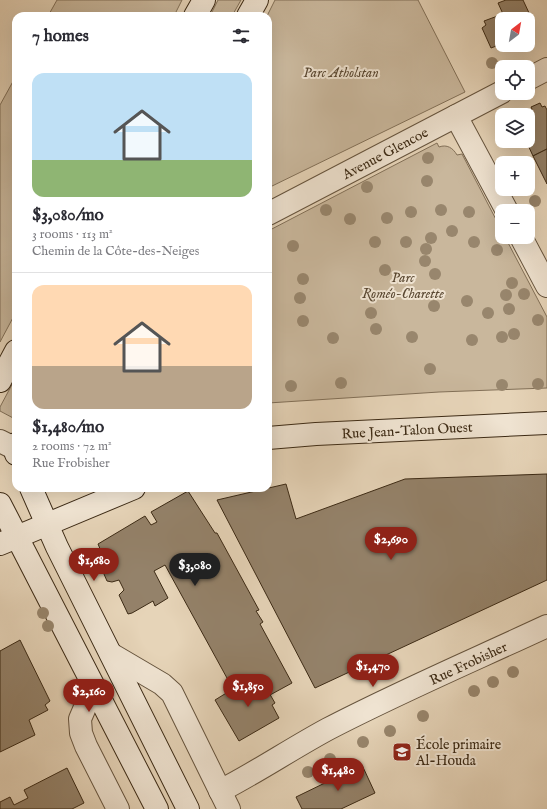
<!DOCTYPE html>
<html lang="en">
<head>
<meta charset="utf-8">
<style>
	:root { --surface:#fff; --page:#f2f2f3; --text:#2b2b33; --muted:#7c7c81; --line:#e1e1e2; --accent:#8f2418 }
	body { margin:0; font-family:"IM FELL English",serif; background:var(--page); color:var(--text); height:100vh; display:flex; flex-direction:column; font-size:15px; white-space:nowrap }
	* { box-sizing:border-box; margin:0 }
	p { font-size:13px; color:var(--muted) }
	.icon { flex:none; width:22px; height:22px; fill:none; stroke:currentColor; stroke-width:2; stroke-linecap:round; stroke-linejoin:round }
	.map { position:relative; flex:1; overflow:hidden }
	.details { position:absolute; left:12px; top:12px; width:260px; height:480px; display:flex; flex-direction:column; background:var(--surface); border-radius:12px; box-shadow:0 4px 16px #0002 }
	.details>* { flex:none }
	.needle { width:26px; rotate:31deg }
	.buttons { position:absolute; left:495px; top:12px; display:grid; gap:8px }
	.buttons a { display:grid; place-items:center; width:40px; height:40px; border-radius:8px; background:var(--surface); box-shadow:0 4px 16px #0002; font-size:20px }
	.price { position:absolute; translate:-50% -34px; padding:0 9px; border-radius:14px; background:var(--accent); color:#fff; font-size:13px; line-height:26px; filter:drop-shadow(0 1px 2px #0008) }
	.price::after { content:''; position:absolute; left:50%; top:24px; width:12px; height:9px; margin-left:-6px; background:inherit; clip-path:polygon(0 0,100% 0,50% 100%) }
	.price.current { background:#222; color:#fff }
	ul { padding:0; list-style:none }
	li { display:grid; align-content:center; gap:8px; height:212px; padding:0 20px }
	li+li { border-top:1px solid var(--line) }
	li span { display:grid; place-items:center; height:124px; border-radius:12px; color:#555 }
	li>.icon { margin-inline-start:auto }
	span .icon { width:72px; height:72px; fill:#fffc; stroke-width:1 }
	li b { font-size:17px }
	h2 { display:flex; justify-content:space-between; align-items:center; height:48px; padding:0 20px; font-size:17px }
	.map>svg:first-child { display:block }
	.green { fill:#c9b79c; stroke:#827058 }
	.building { fill:#94826a; stroke:#3c2a15 }
	.lines { fill:none; stroke-linecap:round; stroke-linejoin:round }
	.street-casing { stroke:#66543e; stroke-width:24 }
	.secondary-casing { stroke:#3c2a15; stroke-width:24 }
	.street { stroke:#efe3d1; stroke-width:22 }
	.secondary { stroke:#efe3d1; stroke-width:22 }
	.tree { fill:#98866d }
	.labels { text-anchor:middle; stroke-width:4; stroke-linejoin:round; paint-order:stroke }
	.park-label { font-size:14px; font-style:italic; fill:#584630; stroke:#efe3d1 }
	.street-label { font-size:14px; fill:#3c2a15; stroke:#efe3d1 }
	.poi-label { font-size:14px; fill:#3c2a15; stroke:#efe3d1; text-anchor:start }
</style>
</head>
<body>
<div class="map">
<svg width="547" height="809" viewBox="0 0 547 809">
	<rect width="100%" height="100%" fill="#e6d4b8"/>
	<filter id="stains"><feTurbulence type="fractalNoise" baseFrequency=".005" numOctaves="4"/><feColorMatrix values="0 0 0 0 .2 0 0 0 0 .09 0 0 0 0 .02 0 0 0 .5 -.17"/></filter>
	<radialGradient id="worn" r=".72"><stop offset=".6" stop-color="#630" stop-opacity="0"/><stop offset="1" stop-color="#630" stop-opacity=".3"/></radialGradient>
	<g class="green">
		<polygon points="57,0 182,0 174,16 48,16"/>
		<polygon points="218,0 241,0 232,16 210,16"/>
		<polygon points="275,0 418,0 465,92 268,188 268,16 267,16"/>
		<polygon points="16,76 16,312 0,342 0,105"/>
		<path d="M437,143L439,147C447,144 453,148 457,155L462,154L502,231V237H505L547,317V388L439,392L268,403V231Z"/>
		<polygon points="16,377 16,418 15,419 0,411 0,407"/>
	</g>
	<g class="building">
		<polygon points="506,0 523,0 530,15 521,19 502,19 502,40 498,42 499,45 491,48 482,28 486,25 484,21 503,14 498,3"/>
		<polygon points="540,103 542,107 545,106 547,110 547,149 533,156 527,143 524,145 522,141 528,141 528,115 514,115 521,112 522,114 532,109 531,107"/>
		<polygon points="547,149 547,184 533,156"/>
		<polygon points="547,474 547,580 315,688 217,500 286,484 296,519 405,479"/>
		<polygon points="188,491 215,533 217,533 259,610 256,611 263,622 260,624 292,683 270,695 268,691 264,693 254,676 233,689 165,565 154,571 168,598 155,606 153,601 132,613 128,614 119,595 124,590 119,580 112,582 107,581 97,558 99,553 101,551 98,544 145,516 151,525 157,522 151,512"/>
		<polygon points="20,640 50,701 45,705 48,710 29,720 35,735 0,752 0,651"/>
		<polygon points="254,676 264,693 268,691 275,703 272,705 279,718 239,741 215,700"/>
		<polygon points="362,765 375,793 341,809 302,809 296,797"/>
		<polygon points="67,768 84,803 72,809 0,809 0,802 10,797 14,805 28,798 24,790"/>
	</g>
	<g class="lines">
		<g class="street-casing">
			<g id="street">
				<polyline points="528,79 547,69"/>
				<polyline points="456,116 507,211"/>
				<polyline points="268,214 502,92"/>
				<polyline points="521,237 547,286"/>
				<polyline points="0,441 14,448"/>
				<polyline points="111,654 162,684 172,693 229,809"/>
				<polyline points="96,692 86,705 80,719 81,733 86,746 118,809"/>
				<path d="M220,791C257,772 291,749 328,729C399,692 474,660 547,626"/>
			</g>
		</g>
		<g class="secondary-casing">
			<g id="secondary">
				<polyline points="195,16 204,0"/>
				<polyline points="248,16 257,0"/>
				<polyline points="0,381 16,351"/>
				<polyline points="268,438 316,434 547,423"/>
				<polyline points="16,444 14,448 16,454"/>
				<polyline points="31,488 57,547 188,809"/>
				<polyline points="0,504 157,809"/>
				<polyline points="0,544 134,488"/>
			</g>
		</g>
		<use href="#street" class="street"/>
		<use href="#secondary" class="secondary"/>
	</g>
	<g class="tree">
		<circle cx="492" cy="63" r="6"/>
		<circle cx="428" cy="158" r="6"/>
		<circle cx="427" cy="181" r="6"/>
		<circle cx="367" cy="187" r="6"/>
		<circle cx="535" cy="201" r="6"/>
		<circle cx="326" cy="210" r="6"/>
		<circle cx="441" cy="210" r="6"/>
		<circle cx="411" cy="212" r="6"/>
		<circle cx="469" cy="212" r="6"/>
		<circle cx="387" cy="218" r="6"/>
		<circle cx="350" cy="219" r="6"/>
		<circle cx="452" cy="231" r="6"/>
		<circle cx="431" cy="238" r="6"/>
		<circle cx="375" cy="242" r="6"/>
		<circle cx="406" cy="242" r="6"/>
		<circle cx="474" cy="242" r="6"/>
		<circle cx="293" cy="246" r="6"/>
		<circle cx="426" cy="249" r="6"/>
		<circle cx="497" cy="250" r="6"/>
		<circle cx="425" cy="261" r="6"/>
		<circle cx="385" cy="270" r="6"/>
		<circle cx="435" cy="274" r="6"/>
		<circle cx="303" cy="279" r="6"/>
		<circle cx="512" cy="283" r="6"/>
		<circle cx="524" cy="294" r="6"/>
		<circle cx="506" cy="295" r="6"/>
		<circle cx="300" cy="298" r="6"/>
		<circle cx="467" cy="301" r="6"/>
		<circle cx="434" cy="306" r="6"/>
		<circle cx="509" cy="309" r="6"/>
		<circle cx="371" cy="313" r="6"/>
		<circle cx="488" cy="313" r="6"/>
		<circle cx="538" cy="320" r="6"/>
		<circle cx="303" cy="321" r="6"/>
		<circle cx="376" cy="329" r="6"/>
		<circle cx="514" cy="334" r="6"/>
		<circle cx="412" cy="337" r="6"/>
		<circle cx="502" cy="337" r="6"/>
		<circle cx="333" cy="338" r="6"/>
		<circle cx="472" cy="340" r="6"/>
		<circle cx="430" cy="369" r="6"/>
		<circle cx="341" cy="383" r="6"/>
		<circle cx="538" cy="384" r="6"/>
		<circle cx="502" cy="385" r="6"/>
		<circle cx="291" cy="386" r="6"/>
		<circle cx="43" cy="613" r="6"/>
		<circle cx="48" cy="626" r="6"/>
		<circle cx="513" cy="672" r="6"/>
		<circle cx="493" cy="682" r="6"/>
		<circle cx="474" cy="691" r="6"/>
		<circle cx="423" cy="716" r="6"/>
		<circle cx="390" cy="731" r="6"/>
		<circle cx="363" cy="742" r="6"/>
		<circle cx="330" cy="759" r="6"/>
		<circle cx="308" cy="772" r="6"/>
	</g>
	<defs>
		<g id="school-square" transform="scale(1)"><rect x="-9" y="-9" width="18" height="18" rx="4" fill="#8f2418" stroke="#efe3d1"/><path d="M0-5L7-2L0 1L-7-2ZM-4 1L0 2.5L4 1V4Q0 6-4 4Z" fill="#fff"/></g>
	</defs>
	<g fill-rule="evenodd">
		<use href="#school-square" x="402" y="752"/>
	</g>
	<g class="labels">
		<g class="park-label">
			<text x="341" y="77">Parc Atholstan</text>
			<text x="403" y="282">Parc<tspan x="403" dy="16">Roméo-Charette</tspan></text>
		</g>
		<g class="street-label">
			<text transform="translate(385 153) rotate(-28)" y="5">Avenue Glencoe</text>
			<text transform="translate(407 430) rotate(-3)" y="5">Rue Jean-Talon Ouest</text>
			<text transform="translate(468 663) rotate(-25)" y="5">Rue Frobisher</text>
		</g>
		<g class="poi-label">
			<text x="416" y="749">École primaire<tspan x="416" dy="16">Al-Houda</tspan></text>
		</g>
	</g>
	<rect width="100%" height="100%" filter="url(#stains)"/>
	<rect width="100%" height="100%" fill="url(#worn)"/>
</svg>
<div class="buttons">
<a><svg class="needle" viewBox="-14 -14 28 28"><path d="M0-13l5 13h-10z" fill="#e53935"/><path d="M0 13l5-13h-10z" fill="#7c7c81"/></svg></a>
<a><svg class="icon" aria-label="locate" viewBox="0 0 24 24"><circle cx="12" cy="12" r="6"/><path d="M12 2v4M12 18v4M2 12h4M18 12h4"/></svg></a>
<a><svg class="icon" aria-label="layers" viewBox="0 0 24 24"><path d="M12 4l9 5-9 5-9-5zM3 14l9 5 9-5"/></svg></a>
<a>+</a>
<a>−</a>
</div>
<b class="price" style="left:391px;top:561px">$2,690</b>
<b class="price" style="left:94px;top:582px">$1,680</b>
<b class="price current" style="left:195px;top:587px">$3,080</b>
<b class="price" style="left:373px;top:688px">$1,470</b>
<b class="price" style="left:248px;top:708px">$1,850</b>
<b class="price" style="left:89px;top:713px">$2,160</b>
<b class="price" style="left:338px;top:792px">$1,480</b>
<section class="details">
<h2>7 homes<svg class="icon" aria-label="filters" viewBox="0 0 24 24"><path d="M4 7h16M4 17h16"/><circle cx="9" cy="7" r="2"/><circle cx="15" cy="17" r="2"/></svg></h2>
<ul>
<li><span style="background:linear-gradient(#bfe0f5 70%,#8fb573 0)"><svg class="icon" aria-label="home" viewBox="0 0 24 24"><path d="M3 11l9-7 9 7M6 9v11h12V9"/></svg></span><div><b>$3,080/mo</b><p>3 rooms · 113 m²</p><p>Chemin de la Côte-des-Neiges</p></div></li>
<li><span style="background:linear-gradient(#ffd9b3 65%,#b9a48a 0)"><svg class="icon" aria-label="home" viewBox="0 0 24 24"><path d="M3 11l9-7 9 7M6 9v11h12V9"/></svg></span><div><b>$1,480/mo</b><p>2 rooms · 72 m²</p><p>Rue Frobisher</p></div></li>
</ul>
</section>
</div>
</body>
</html>
